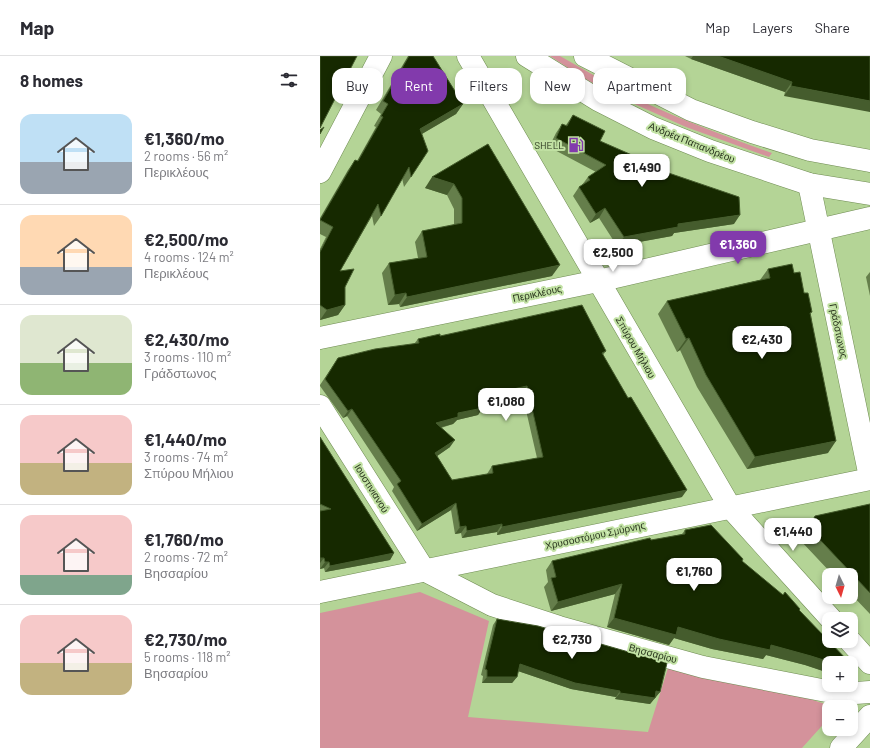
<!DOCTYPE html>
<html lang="en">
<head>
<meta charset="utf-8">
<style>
	:root { --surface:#fff; --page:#f7f7f7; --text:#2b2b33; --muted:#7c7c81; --line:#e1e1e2; --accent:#823aac }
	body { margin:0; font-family:Barlow,sans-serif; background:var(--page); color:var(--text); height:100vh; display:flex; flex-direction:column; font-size:15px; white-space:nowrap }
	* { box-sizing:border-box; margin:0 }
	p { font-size:13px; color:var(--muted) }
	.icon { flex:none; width:22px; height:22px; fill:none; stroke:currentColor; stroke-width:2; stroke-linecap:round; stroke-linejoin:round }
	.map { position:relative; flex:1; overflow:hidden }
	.sheet { display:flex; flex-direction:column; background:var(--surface); width:320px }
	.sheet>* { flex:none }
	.hud { position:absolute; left:12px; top:12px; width:380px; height:36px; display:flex; gap:8px }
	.needle { width:26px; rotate:175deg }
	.buttons { position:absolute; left:502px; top:512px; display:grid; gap:8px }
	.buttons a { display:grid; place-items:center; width:36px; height:36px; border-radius:8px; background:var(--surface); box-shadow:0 2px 6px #0003; font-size:20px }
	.price { position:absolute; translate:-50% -34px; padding:0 9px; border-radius:8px; background:#fff; color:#222; font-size:13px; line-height:26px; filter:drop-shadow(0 1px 2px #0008) }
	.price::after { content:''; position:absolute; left:50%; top:24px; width:12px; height:9px; margin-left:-6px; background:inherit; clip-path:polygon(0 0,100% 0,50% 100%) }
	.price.selected { background:var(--accent); color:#fff }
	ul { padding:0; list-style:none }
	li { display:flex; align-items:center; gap:12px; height:100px; padding:0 20px }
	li+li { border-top:1px solid var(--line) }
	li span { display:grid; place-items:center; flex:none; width:112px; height:80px; border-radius:12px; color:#555 }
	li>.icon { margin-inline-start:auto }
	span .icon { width:48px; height:48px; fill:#fffc; stroke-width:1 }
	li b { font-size:17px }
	h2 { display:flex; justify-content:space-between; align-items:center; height:48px; padding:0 20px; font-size:17px }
	.chip { padding:0 14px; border-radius:12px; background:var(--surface); box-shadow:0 2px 6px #0003; font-size:14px; line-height:36px }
	.chip.selected { background:var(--accent); color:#fff }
	header { display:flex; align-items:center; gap:24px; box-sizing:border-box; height:56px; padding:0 20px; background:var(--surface); border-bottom:1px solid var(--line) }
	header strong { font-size:19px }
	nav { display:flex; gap:22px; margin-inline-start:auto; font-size:14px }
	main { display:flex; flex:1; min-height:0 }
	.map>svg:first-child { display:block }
	.green { fill:#d4929b }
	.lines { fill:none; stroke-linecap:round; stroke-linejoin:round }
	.street-casing { stroke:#6e8b51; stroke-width:23 }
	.secondary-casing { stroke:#6e8b51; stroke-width:23 }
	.street { stroke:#fff; stroke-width:22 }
	.secondary { stroke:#fff; stroke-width:22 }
	.wall { fill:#657e4b; fill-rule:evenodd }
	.shaded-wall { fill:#455c2d }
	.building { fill:#162900; stroke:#455c2d; fill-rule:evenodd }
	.labels { text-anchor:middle; stroke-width:4; stroke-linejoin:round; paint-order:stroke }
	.street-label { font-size:10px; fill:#29351d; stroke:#c1e1a3 }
	.poi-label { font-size:10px; fill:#29351d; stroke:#c1e1a3; text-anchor:end }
</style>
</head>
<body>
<header>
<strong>Map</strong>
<nav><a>Map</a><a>Layers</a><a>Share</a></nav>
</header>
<main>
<section class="sheet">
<h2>8 homes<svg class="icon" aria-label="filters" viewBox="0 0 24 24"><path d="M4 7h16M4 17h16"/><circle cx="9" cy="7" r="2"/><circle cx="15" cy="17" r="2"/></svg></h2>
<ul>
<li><span style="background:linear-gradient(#bfe0f5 60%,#9aa5b1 0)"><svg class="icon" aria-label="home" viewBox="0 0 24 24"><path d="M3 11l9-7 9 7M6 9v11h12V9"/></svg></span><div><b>€1,360/mo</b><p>2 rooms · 56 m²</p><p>Περικλέους</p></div></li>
<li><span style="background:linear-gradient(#ffd9b3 65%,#9aa5b1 0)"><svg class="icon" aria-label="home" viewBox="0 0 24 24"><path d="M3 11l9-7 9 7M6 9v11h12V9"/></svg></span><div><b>€2,500/mo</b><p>4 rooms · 124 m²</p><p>Περικλέους</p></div></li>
<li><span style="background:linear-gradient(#dfe7d0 60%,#8fb573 0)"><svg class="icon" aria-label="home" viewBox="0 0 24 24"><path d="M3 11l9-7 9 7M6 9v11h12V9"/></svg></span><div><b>€2,430/mo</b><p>3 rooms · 110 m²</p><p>Γράδστωνος</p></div></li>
<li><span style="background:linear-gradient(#f6c9c9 60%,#c2b280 0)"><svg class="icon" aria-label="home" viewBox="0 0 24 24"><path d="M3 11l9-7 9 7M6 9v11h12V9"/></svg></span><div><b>€1,440/mo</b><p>3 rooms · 74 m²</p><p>Σπύρου Μήλιου</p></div></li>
<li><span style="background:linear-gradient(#f6c9c9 75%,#7fa58c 0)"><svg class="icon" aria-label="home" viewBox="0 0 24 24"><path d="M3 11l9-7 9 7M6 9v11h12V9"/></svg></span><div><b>€1,760/mo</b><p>2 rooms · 72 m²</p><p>Βησσαρίου</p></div></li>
<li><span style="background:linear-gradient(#f6c9c9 60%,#c2b280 0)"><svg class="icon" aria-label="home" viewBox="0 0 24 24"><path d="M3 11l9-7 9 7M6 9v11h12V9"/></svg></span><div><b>€2,730/mo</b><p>5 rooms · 118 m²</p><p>Βησσαρίου</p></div></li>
</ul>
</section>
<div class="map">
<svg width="550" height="692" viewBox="0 0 550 692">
	<rect width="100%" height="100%" fill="#b4d496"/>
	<g class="green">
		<polygon points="230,0 240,0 298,33 295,38 265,23"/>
		<path d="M304,37C352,60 401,79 452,97L449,101L366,71L301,42Z"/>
		<polygon points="100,536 169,565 148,661 328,676 348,612 490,643 514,651 509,651 509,662 482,692 0,692 0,557"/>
	</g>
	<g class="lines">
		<g class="street-casing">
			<g id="street">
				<polyline points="148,0 410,451 511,563"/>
				<polyline points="0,116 61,0"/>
				<polyline points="489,128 550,421"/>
				<polyline points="0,282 278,225 550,162"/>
				<polyline points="0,350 104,514 172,549 239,571 383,611 522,638 550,636"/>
				<polyline points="0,536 550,423"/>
				<polyline points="530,585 550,607"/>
				<polyline points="521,692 550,660"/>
			</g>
		</g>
		<g class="secondary-casing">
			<g id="secondary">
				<polyline points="207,0 278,44 333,72 390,95 489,128 550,138"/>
				<polyline points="265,0 371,54 432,76 490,94 550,105"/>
			</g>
		</g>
		<use href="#street" class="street"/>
		<use href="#secondary" class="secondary"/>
	</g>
	<g class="wall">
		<polygon points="88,0 113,0 143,48 136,58 102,78 91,121 84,131 82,122 61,160 54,170 52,160 20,215 25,231 25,249 18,259 0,264 0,193 6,181 0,178 0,162 28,114 35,104 37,105 56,71 54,70 61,58 56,54"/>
		<polygon points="365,0 550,0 464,40 465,36 371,3"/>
		<polygon points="253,59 280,85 328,110 414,168 354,177 352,180 297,190 279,162 270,167 253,140 259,131 262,129 268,121 276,116 229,91 236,77 242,68 246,69"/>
		<polygon points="168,88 232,220 80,251 79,248 68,249 62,217 69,207 98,202 95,186 102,175 134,169 134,153 127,139 105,132"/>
		<polygon points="448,213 474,217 484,237 491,259 508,397 427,413 377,331 360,294 357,296 338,258 347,245 440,224"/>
		<polygon points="550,216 550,240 546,221"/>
		<path d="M120,280L286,295L283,299L362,441L177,479V476L142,482L141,477L135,478L131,454L97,475L72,435L74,431L27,360L23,362L0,330V329L18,302L94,288L98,283ZM202,337L217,402L172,410L167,418L132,424L117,400L130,391L121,372L133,368L137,364L158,359L167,345Z"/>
		<polygon points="0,381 74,497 70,504 5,516 4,512 0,513"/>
		<polygon points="550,448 550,558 531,538 531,519 513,519 480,484 487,472 495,460"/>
		<polygon points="365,474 422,505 479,554 509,607 509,617 485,609 446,599 443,603 392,593 354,582 349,589 287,571 295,538 231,555 224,531 228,526 226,514 232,505 362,478"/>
		<polygon points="177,563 340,636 330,648 295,643 296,641 251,633 198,615 197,621 192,627 162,627 163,620 161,619 173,569"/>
	</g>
	<g class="shaded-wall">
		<polygon points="373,0 398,0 472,26 465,36 371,3"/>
		<polygon points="471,30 550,45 550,56 464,40"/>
		<polygon points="143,48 136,58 93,83 100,73"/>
		<polygon points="112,121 134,128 127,139 105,132"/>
		<polygon points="285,152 279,162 270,167 276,158"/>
		<polygon points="420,159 414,168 354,177 352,180 297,190 304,181 358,168"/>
		<polygon points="240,209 232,220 80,251 87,241"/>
		<polygon points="86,237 79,248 68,249 75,239"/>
		<polygon points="25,249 18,259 0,264 7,254"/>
		<polygon points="369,282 360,294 357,296 366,283"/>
		<polygon points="207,330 202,337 167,345 158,359 137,364 133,368 110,374 116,367 138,357 165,339"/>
		<polygon points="32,353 27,360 23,362 28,355"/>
		<polygon points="135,384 130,391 110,405 115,397"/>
		<polygon points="516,385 508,397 427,413 435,401"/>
		<polygon points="367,434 362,441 177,479 182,471"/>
		<polygon points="136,447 131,454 97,475 102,468"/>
		<polygon points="182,468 177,476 142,482 147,475"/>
		<polygon points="146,470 141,477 135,478 140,471"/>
		<polygon points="74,497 70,504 5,516 10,510"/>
		<polygon points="0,502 4,502 0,507"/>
		<polygon points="5,506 9,506 4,512 0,513"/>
		<polygon points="302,528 295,538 231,555 238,546"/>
		<polygon points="294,562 358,571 451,589 491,600 513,607 509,607 509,617 485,609 446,599 443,603 392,593 354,582 349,589 287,571"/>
		<polygon points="200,608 300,635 296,641 251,633 195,614"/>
		<polygon points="531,613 538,615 532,625 531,625"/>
		<polygon points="167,621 197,621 192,627 162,627"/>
		<polygon points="336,635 340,636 330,648 295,643 300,637"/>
	</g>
	<g class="building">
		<polygon points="0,0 37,0 0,72"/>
		<polygon points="89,0 113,0 143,48 100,73 108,95 91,121 89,111 61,160 58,148 20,215 34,213 25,231 25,249 7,254 0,249 0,196 13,171 0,164 35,104 38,105 63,61 61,60 68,48 63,45"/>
		<polygon points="398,0 550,0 550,45 471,30 472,26"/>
		<polygon points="253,59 285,75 280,85 330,107 328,110 419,141 420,159 358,168 358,171 304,181 285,152 276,158 259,131 270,124 268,121 286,109 236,82 242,68 247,70"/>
		<polygon points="4,71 0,78 0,74"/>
		<polygon points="168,88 240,209 87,241 86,237 75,239 69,207 107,201 102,175 142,167 142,142 134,128 112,121"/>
		<polygon points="472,208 474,217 480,216 484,237 488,237 492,256 490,257 516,385 435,401 386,319 369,282 366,283 347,245 450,222 448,213"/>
		<path d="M262,249L286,295L282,297L308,342L311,341L367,434L182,471V468L147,475L146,470L140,471L136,447L102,468L77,428L81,425L32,353L28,355L5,323L18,302L55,293L99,287L98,283L120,278V280ZM207,330L223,401L172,410L173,417L132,424L115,397L135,384L116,367L138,361V357L163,352L162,346L167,345L165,339Z"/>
		<polygon points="0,381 74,497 10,510 9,506 5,506 4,502 0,502 0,455 11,453 0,448"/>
		<polygon points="550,448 550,537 489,472 495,460"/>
		<polygon points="391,469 423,503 422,505 463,539 465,536 480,553 479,554 530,607 513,607 491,600 451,589 450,594 399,583 358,571 356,579 294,562 302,528 238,546 231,522 236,521 232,505 330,482 331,484 365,478 365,474"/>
		<polygon points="177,563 218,570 347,607 340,636 336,635 335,642 300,637 300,635 255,627 200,608 197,621 167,621 167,614 165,613"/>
		<polygon points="531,608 538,615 531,613"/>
	</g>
	<defs>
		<g id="fuel-bare" transform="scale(1.2)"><path d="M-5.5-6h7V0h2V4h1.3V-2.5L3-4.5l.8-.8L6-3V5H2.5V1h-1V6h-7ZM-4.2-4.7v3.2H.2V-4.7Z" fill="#823aac" stroke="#c1e1a3" stroke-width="2.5" paint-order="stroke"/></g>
	</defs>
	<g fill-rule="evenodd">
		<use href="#fuel-bare" x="256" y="89"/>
	</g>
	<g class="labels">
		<g class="street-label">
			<text transform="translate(372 86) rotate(22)" y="4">Ανδρέα Παπανδρέου</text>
			<text transform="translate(217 237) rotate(-12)" y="4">Περικλέους</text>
			<text transform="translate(519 275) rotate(78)" y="4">Γράδστωνος</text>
			<text transform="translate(316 291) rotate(60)" y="4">Σπύρου Μήλιου</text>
			<text transform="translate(52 432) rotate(58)" y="4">Ιουστινιανού</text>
			<text transform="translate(275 479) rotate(-12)" y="4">Χρυσοστόμου Σμύρνης</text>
			<text transform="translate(333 597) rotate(15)" y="4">Βησσαρίου</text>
		</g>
		<g class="poi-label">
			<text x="244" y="93">SHELL</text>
		</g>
	</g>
</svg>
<div class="buttons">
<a><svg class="needle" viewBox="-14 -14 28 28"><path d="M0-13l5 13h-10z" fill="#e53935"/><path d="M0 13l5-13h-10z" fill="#7c7c81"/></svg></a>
<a><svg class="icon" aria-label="layers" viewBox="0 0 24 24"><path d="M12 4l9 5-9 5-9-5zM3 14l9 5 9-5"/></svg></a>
<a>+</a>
<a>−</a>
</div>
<b class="price" style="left:322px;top:132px">€1,490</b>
<b class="price selected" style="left:418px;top:209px">€1,360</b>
<b class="price" style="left:293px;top:217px">€2,500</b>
<b class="price" style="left:442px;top:304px">€2,430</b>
<b class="price" style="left:186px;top:366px">€1,080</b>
<b class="price" style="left:473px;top:496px">€1,440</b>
<b class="price" style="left:374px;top:536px">€1,760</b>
<b class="price" style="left:252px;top:604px">€2,730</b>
<div class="hud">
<a class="chip">Buy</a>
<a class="chip selected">Rent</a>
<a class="chip">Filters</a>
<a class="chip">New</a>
<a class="chip">Apartment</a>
</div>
</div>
</main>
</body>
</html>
